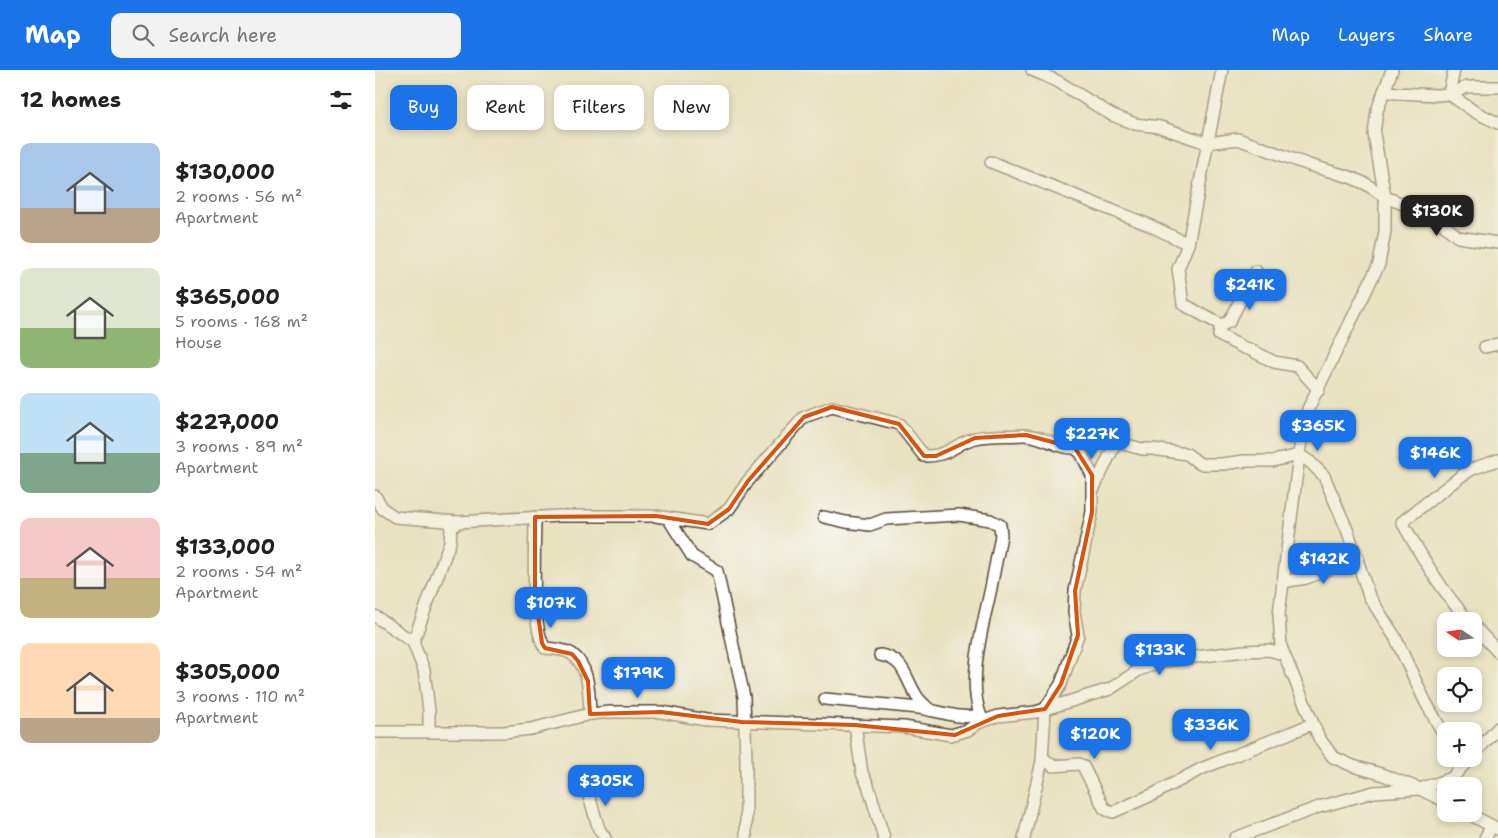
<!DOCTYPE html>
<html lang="en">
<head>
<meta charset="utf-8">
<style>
	:root { --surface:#fff; --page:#f2f2f2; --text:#202124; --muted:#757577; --accent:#1a73e8 }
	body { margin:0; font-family:"Shantell Sans",sans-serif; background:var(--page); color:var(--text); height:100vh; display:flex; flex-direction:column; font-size:19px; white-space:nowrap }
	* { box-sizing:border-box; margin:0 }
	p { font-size:16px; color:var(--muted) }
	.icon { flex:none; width:28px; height:28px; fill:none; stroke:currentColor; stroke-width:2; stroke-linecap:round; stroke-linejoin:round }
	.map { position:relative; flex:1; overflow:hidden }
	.sheet { display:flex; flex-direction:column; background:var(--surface); width:375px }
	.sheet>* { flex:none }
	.banner { position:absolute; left:15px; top:15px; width:475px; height:45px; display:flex; gap:10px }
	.needle { width:32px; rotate:283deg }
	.controls { position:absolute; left:1062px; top:542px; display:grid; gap:10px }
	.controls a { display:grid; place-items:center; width:45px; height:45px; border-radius:10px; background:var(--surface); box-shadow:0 2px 8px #0003; font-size:25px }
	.price { position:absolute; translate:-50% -42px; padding:0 11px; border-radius:10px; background:var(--accent); color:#fff; font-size:16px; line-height:32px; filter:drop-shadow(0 1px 2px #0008) }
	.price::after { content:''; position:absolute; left:50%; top:30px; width:15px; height:11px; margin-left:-8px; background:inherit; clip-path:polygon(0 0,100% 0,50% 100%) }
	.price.on { background:#222; color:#fff }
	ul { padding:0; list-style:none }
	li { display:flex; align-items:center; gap:15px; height:125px; padding:0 20px }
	li span { display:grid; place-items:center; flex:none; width:140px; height:100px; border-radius:10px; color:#555 }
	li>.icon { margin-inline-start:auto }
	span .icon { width:60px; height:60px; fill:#fffc; stroke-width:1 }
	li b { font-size:21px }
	h2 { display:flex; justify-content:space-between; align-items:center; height:60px; padding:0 20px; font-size:21px }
	.pill { padding:0 18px; border-radius:10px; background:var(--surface); box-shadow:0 2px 8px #0003; font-size:18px; line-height:45px }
	.pill.on { background:var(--accent); color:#fff }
	header { display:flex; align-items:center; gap:30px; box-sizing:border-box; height:70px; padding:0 25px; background:var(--accent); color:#fff }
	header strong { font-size:24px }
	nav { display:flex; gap:28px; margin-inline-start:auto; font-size:18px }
	.search { width:350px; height:45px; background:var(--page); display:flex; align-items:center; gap:12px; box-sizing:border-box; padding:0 18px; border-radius:10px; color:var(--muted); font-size:19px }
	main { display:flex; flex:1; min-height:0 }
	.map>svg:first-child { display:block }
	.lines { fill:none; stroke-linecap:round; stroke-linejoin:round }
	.minor-casing { stroke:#554636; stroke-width:14 }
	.minor { stroke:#fff; stroke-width:11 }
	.marked { fill:none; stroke:#d7540e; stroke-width:4; stroke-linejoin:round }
</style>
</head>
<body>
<header>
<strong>Map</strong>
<div class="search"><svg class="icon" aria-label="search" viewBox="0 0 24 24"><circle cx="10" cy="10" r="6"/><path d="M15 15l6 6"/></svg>Search here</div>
<nav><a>Map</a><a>Layers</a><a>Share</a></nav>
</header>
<main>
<section class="sheet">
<h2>12 homes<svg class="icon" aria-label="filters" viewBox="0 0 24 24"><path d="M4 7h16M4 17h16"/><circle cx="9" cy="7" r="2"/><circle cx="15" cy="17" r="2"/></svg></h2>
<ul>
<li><span style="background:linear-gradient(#a9c7e8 65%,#b9a48a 0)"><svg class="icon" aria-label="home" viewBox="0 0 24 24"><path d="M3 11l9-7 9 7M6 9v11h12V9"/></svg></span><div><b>$130,000</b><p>2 rooms · 56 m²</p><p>Apartment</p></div></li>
<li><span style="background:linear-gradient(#dfe7d0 60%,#8fb573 0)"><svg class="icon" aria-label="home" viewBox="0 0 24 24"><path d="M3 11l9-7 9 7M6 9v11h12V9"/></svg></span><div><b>$365,000</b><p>5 rooms · 168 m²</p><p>House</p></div></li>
<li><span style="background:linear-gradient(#bfe0f5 60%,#7fa58c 0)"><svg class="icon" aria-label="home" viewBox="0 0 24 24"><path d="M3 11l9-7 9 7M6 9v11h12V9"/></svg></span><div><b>$227,000</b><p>3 rooms · 89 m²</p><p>Apartment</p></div></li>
<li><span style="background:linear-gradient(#f6c9c9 60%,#c2b280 0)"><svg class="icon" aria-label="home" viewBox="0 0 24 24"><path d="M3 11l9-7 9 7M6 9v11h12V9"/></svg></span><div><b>$133,000</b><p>2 rooms · 54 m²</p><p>Apartment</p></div></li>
<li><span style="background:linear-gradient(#ffd9b3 75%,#b9a48a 0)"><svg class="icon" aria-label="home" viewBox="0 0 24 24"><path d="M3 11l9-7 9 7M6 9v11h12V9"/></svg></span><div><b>$305,000</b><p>3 rooms · 110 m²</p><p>Apartment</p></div></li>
</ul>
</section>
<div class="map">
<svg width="1123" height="768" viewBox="0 0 1123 768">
	<rect width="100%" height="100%" fill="#f6f6f2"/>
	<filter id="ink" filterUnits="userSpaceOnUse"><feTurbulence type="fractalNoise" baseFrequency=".02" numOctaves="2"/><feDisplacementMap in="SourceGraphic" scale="10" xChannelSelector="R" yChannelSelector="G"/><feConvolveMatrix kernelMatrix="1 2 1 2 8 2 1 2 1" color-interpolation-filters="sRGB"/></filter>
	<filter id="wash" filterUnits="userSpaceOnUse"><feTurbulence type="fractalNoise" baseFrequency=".0096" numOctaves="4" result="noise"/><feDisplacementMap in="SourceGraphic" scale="20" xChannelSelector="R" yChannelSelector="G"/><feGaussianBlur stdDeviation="1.12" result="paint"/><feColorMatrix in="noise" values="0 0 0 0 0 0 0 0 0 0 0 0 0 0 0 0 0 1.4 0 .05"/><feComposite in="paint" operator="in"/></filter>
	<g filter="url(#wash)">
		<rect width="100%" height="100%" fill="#e9e2c1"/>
	</g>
	<g filter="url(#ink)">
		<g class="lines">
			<g class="minor-casing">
				<g id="minor">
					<polyline points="657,0 682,11 737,45 750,50 760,54 785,57 832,73 863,69 934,95 975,107 991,114 1010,127 1051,143 1064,151 1083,167 1123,173"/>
					<polyline points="847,0 813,174 803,199 808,234 846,255 844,265 869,278 874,279 899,292 922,296 944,320"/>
					<polyline points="1017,0 1002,41 999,64 1010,127 1010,161 1004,194 933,339 925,377 904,544 906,577 944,668 958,687 978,696 1006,704 1045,719 1071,732"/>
					<polyline points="1079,0 1074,24 1100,42 1123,53"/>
					<polyline points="1009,21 1021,23 1062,25 1074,24 1092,17 1123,17"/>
					<polyline points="616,92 774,155 813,174"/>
					<polyline points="846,255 854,252 881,201"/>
					<polyline points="1110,277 1123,274"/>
					<polyline points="719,418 741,372 767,379 777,379 812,384 825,394 847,394 869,391 898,391 924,385 935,392 949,406 973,462 994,526 1020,567 1050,631 1071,668"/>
					<polyline points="0,426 8,439 20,447 83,452"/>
					<path d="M160,447C160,477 155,555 170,578C178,579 190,579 197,584C215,597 214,625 215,644"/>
					<path d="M449,447L471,452L495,455L511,449L584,445L615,450L625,455L626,465C623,483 619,501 616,518C608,556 590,615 608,651"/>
					<polyline points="908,512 931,508 983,488"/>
					<polyline points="0,546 38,572"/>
					<path d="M1094,551C1067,522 1047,487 1027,452L1086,406L1097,399L1123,390"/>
					<polyline points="1099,556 1123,582"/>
					<path d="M505,585C530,589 529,606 541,625C544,631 550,635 555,640"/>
					<path d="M450,629C481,632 512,635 544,638C565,641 584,650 605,645"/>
					<polyline points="480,655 487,703 493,715 509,768"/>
					<polyline points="54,661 54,641 49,600 38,572 75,472 76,459 83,452 184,446 281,446 293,448 317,486 342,501 369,627 371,691 371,768"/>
					<path d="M0,662H129L156,659L215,644L236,642H286L331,650L529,657L576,665L593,660L603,653L623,646L661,642L670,639L686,614L703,565L699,542L700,521L717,442V405L706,383L700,378C683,379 666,364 647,365C634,366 614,365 600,368C580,373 574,387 549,386L524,354L457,337L429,347L373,411L354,439L333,454L293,448"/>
					<polyline points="1099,684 1123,658"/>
					<polyline points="668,688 678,696 704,694 708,696 729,738 732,740 738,742 779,724 826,699 937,654"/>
					<polyline points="211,717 224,759 230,768"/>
					<polyline points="1094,744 1123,759"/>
					<polyline points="649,768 667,691 670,639 735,619 764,600 789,591 869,581 894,580 908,584"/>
					<polyline points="860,768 944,737 999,722 1045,719 1077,708 1094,689"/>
					<polyline points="1110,768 1117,756"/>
				</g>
			</g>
			<use href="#minor" class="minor"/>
		</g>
	</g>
	<path d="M0 0H1123V768H0ZM457,337L524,354L549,386H561L600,368L651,365L700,378L717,405V442L700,521L703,565L686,614L670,639L623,646L580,665L480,655L367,652L286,642L215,644L213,611L203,591L197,584L170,578L167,573L160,524V447L281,446L333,454L354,439L373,411L429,347Z" fill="#e9e2c1" fill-opacity=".55" fill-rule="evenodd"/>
	<path class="marked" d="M457,337L524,354L549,386H561L600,368L651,365L700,378L717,405V442L700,521L703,565L686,614L670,639L623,646L580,665L480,655L367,652L286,642L215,644L213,611L203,591L197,584L170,578L167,573L160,524V447L281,446L333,454L354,439L373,411L429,347Z"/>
</svg>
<div class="controls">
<a><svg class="needle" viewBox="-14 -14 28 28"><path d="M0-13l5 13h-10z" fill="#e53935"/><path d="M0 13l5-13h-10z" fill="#757577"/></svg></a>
<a><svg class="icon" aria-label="locate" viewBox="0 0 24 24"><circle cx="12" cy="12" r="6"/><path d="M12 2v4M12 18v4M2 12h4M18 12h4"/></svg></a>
<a>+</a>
<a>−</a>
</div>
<b class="price on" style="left:1062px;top:167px">$130K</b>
<b class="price" style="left:875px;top:241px">$241K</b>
<b class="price" style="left:943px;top:382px">$365K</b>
<b class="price" style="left:717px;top:390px">$227K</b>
<b class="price" style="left:1060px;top:409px">$146K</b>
<b class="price" style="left:949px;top:515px">$142K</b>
<b class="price" style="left:176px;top:559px">$107K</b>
<b class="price" style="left:785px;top:606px">$133K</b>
<b class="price" style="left:263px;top:629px">$179K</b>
<b class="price" style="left:836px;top:681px">$336K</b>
<b class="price" style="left:720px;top:690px">$120K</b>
<b class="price" style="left:231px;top:737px">$305K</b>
<div class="banner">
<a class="pill on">Buy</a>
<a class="pill">Rent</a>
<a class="pill">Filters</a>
<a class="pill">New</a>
</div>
</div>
</main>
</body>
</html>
